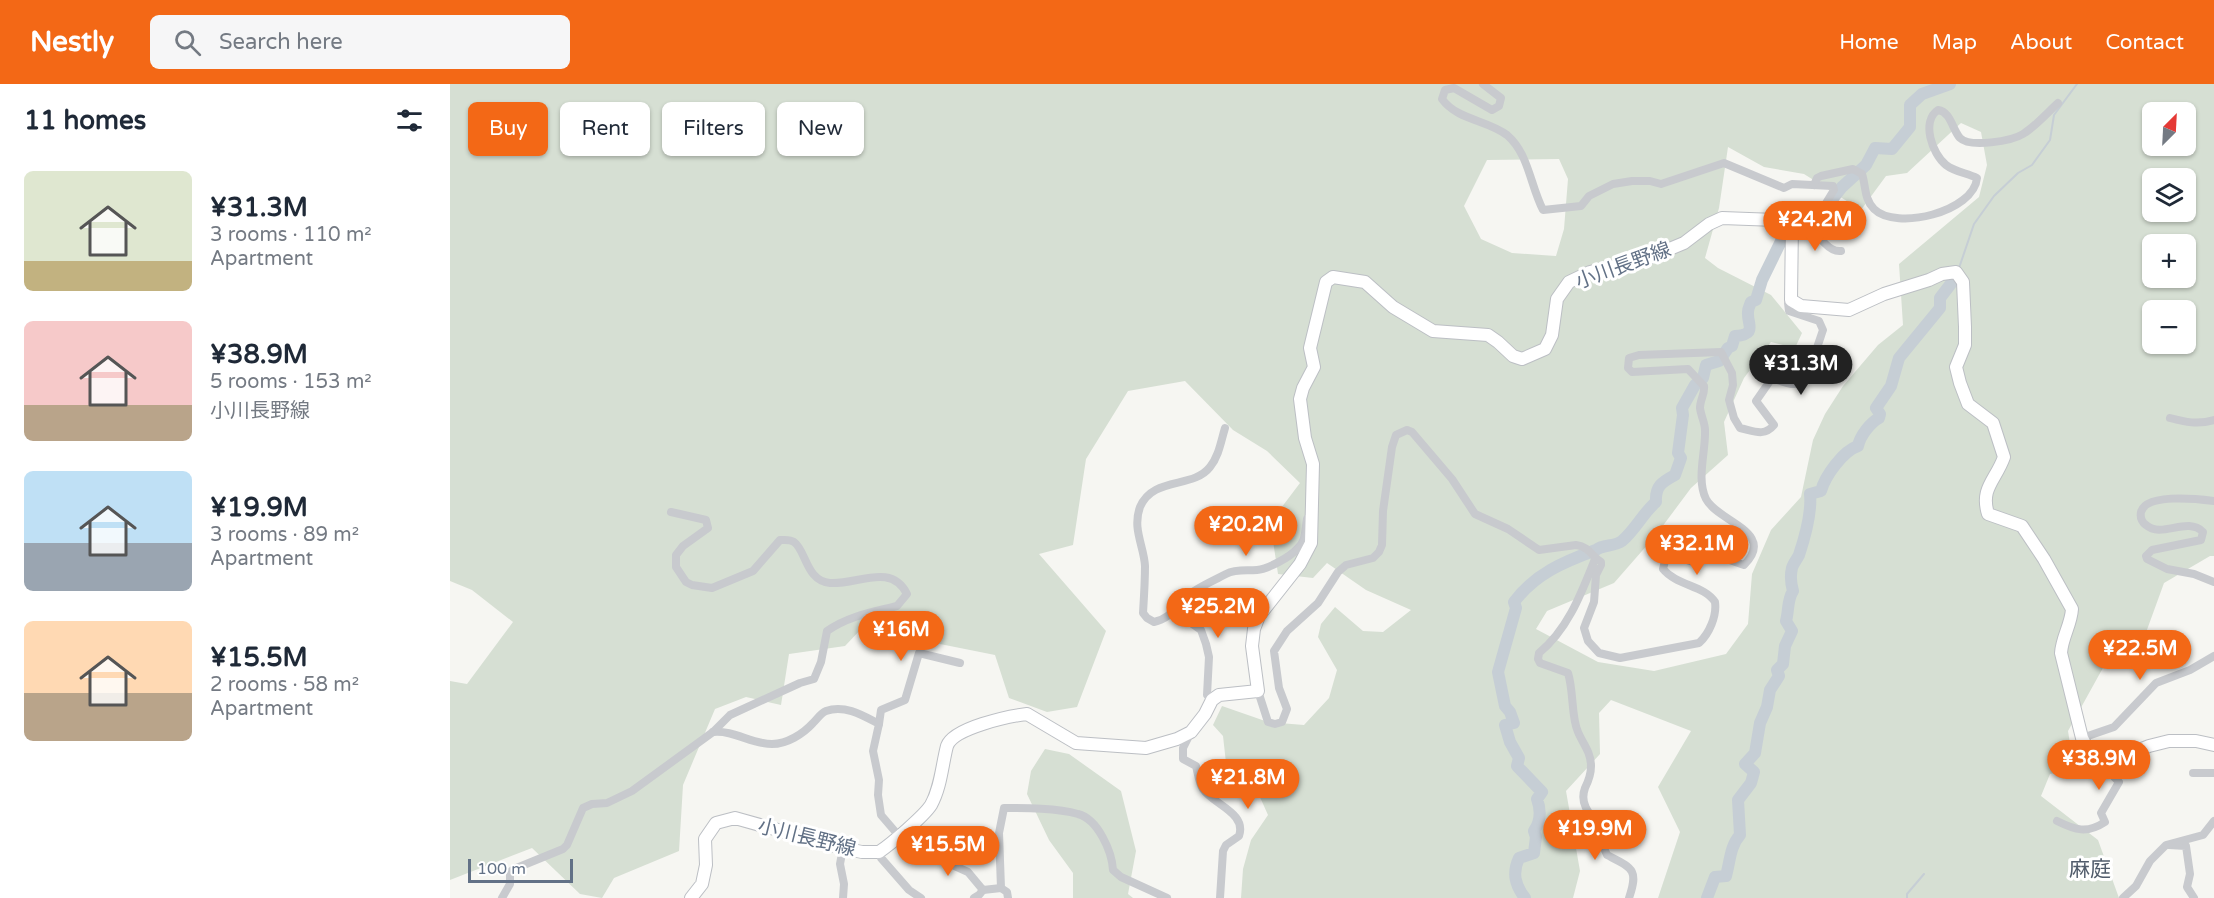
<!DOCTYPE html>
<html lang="en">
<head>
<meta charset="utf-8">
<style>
	:root { --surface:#fff; --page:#f6f6f7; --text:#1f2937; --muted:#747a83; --accent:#f36816 }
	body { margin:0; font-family:"Varela Round","Noto Sans JP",sans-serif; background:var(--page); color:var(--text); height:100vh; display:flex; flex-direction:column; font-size:22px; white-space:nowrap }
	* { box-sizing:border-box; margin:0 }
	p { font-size:20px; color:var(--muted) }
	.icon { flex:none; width:33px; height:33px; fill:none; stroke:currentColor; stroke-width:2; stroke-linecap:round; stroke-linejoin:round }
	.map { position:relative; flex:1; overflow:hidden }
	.drawer { display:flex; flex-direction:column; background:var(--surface); width:450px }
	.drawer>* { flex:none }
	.banner { position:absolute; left:18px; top:18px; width:570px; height:54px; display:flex; gap:12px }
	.needle { width:39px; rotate:24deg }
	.tools { position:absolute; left:1692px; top:18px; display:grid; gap:12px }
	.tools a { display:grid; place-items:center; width:54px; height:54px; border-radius:9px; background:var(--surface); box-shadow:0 2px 4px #0004; font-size:30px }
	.scale { position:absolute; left:18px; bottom:15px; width:105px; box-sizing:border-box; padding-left:6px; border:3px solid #627186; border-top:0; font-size:16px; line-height:21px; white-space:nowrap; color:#627186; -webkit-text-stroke:4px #fff; paint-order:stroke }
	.price { position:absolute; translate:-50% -51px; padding:0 14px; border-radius:21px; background:var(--accent); color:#fff; font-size:20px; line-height:39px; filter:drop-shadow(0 2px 3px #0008) }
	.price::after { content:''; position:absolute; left:50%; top:36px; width:18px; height:14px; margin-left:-9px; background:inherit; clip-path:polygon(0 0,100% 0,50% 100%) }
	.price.selected { background:#222; color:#fff }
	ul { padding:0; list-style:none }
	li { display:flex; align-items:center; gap:18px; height:150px; padding:0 24px }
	li span { display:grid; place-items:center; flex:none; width:168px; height:120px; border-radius:9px; color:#555 }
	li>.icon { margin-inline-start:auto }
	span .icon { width:72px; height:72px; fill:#fffc; stroke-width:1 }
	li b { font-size:26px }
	h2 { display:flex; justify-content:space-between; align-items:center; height:72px; padding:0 24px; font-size:26px }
	.tag { padding:0 21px; border-radius:9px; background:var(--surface); box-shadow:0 2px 4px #0004; font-size:21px; line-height:54px }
	.tag.selected { background:var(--accent); color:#fff }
	header { display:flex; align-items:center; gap:36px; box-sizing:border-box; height:84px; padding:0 30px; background:var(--accent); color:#fff }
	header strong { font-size:28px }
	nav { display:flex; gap:33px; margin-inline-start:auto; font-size:21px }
	.search { width:420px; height:54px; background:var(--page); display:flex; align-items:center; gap:15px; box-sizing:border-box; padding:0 21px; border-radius:9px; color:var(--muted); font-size:22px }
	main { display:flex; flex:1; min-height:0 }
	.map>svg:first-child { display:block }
	.green { fill:#d6dfd3; fill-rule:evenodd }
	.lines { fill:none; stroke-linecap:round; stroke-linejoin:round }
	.stream { stroke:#c6ced5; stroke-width:2 }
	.river { stroke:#c6ced5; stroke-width:12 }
	.secondary-casing { stroke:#bcbfc4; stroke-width:14 }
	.minor { stroke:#c8cace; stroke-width:8 }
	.secondary { stroke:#fff; stroke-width:12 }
	.labels { text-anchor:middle; stroke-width:6; stroke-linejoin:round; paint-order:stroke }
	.street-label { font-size:20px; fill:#627186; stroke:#fff }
	.neighbourhood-label { font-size:21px; fill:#515c6b; stroke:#fff }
</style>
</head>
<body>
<header>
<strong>Nestly</strong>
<div class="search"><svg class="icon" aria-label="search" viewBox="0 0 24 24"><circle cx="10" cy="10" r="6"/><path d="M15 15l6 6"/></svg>Search here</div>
<nav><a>Home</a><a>Map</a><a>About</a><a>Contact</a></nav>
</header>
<main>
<section class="drawer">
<h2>11 homes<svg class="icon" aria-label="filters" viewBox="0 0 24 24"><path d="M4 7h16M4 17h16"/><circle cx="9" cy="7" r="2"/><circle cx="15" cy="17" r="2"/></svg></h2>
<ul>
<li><span style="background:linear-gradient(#dfe7d0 75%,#c2b280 0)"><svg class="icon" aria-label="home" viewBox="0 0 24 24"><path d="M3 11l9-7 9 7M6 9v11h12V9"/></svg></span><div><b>¥31.3M</b><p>3 rooms · 110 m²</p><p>Apartment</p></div></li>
<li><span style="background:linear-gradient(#f6c9c9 70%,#b9a48a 0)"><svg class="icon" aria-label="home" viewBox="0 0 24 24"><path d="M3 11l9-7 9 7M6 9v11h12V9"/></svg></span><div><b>¥38.9M</b><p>5 rooms · 153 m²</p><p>小川長野線</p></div></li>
<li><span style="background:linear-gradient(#bfe0f5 60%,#9aa5b1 0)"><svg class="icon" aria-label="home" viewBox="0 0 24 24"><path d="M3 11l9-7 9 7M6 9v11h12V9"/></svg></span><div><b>¥19.9M</b><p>3 rooms · 89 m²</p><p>Apartment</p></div></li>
<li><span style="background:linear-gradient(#ffd9b3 60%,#b9a48a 0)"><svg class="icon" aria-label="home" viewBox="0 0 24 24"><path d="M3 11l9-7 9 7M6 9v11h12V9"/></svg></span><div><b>¥15.5M</b><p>2 rooms · 58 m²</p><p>Apartment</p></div></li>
</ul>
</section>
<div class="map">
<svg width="1764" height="814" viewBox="0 0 1764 814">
	<rect width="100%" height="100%" fill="#f6f6f2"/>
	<g class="green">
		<path d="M0,0H1764V472H1760L1714,499L1694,554L1697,582H1654L1618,647L1624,685L1600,690L1591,712L1648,756L1669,814H1208L1230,748L1208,703L1241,647L1161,616L1149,629L1150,670L1116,707L1130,787L1123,814H791L793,785L801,756L818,731L805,702L776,679L773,652L763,641L772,622L818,638L854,641L879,614L887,586L868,553L871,540L885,523L913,547L933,548L961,526L916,506L877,479L863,494L828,490L823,457L816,444L850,399L817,367L783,346L735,297L678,307L636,375L623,461L589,470L656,547L627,623L597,628L559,614L545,571L465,555L440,542L416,540L395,562L339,570L331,621L296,613L265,625L233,701L229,767L164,794L152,814L130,810L82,764L0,796V597L17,600L63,538L22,506L0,497ZM1702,28H1736V62H1702ZM1511,39L1531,48L1537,81L1529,113L1449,180L1453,241L1428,261L1393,302L1375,330L1363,356L1351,413L1321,446L1302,490L1298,540L1276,570L1204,587L1148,578L1086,545L1097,527L1164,499L1206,451L1241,404L1278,371L1274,338L1294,294L1321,258L1345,264L1352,249L1321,211L1268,184L1255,174L1269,124L1278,63L1314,83L1354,90L1411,126L1436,92L1457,89ZM1109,75L1118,95L1114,145L1106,172L1062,169L1031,155L1014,122L1037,76ZM1702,94H1736V128H1702ZM1702,160H1736V194H1702ZM1702,226H1736V260H1702Z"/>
		<polygon points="595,665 619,670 671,707 686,767 678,810 683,814 623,814 623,789 599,756 577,710 581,687"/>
	</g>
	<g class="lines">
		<g class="stream">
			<polyline points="1509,184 1524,140 1544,112 1568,89 1582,81 1600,56 1604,31 1627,0"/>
			<polyline points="1457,814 1457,810 1474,790"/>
		</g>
		<g class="river">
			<path d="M1075,814C1065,801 1062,789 1069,774L1084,769L1086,753L1084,747C1091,737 1091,726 1087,715L1092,708L1067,682L1069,674L1060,658L1055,641L1064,639L1060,628L1055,622L1048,588L1066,524L1064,518C1085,490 1113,478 1146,466C1153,460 1164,463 1172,457C1186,445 1193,429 1206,418C1205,402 1212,398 1225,391L1231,374L1228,369L1233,331L1232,324L1245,301L1253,294L1256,281L1269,277L1278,264L1282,262L1285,252C1308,250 1297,241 1298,228C1298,224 1300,221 1301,218L1306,216L1312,196L1336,147L1379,124L1384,113L1392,103L1416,81L1425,64L1442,65L1460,43V21L1472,10L1500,0"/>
			<path d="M1257,814L1265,793L1276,792C1280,778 1280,762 1290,751L1288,716L1301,699L1304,688L1295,680L1305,669L1310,639L1317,623L1320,606L1329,592L1327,586L1333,580L1335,562L1342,547L1336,537C1339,526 1337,516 1343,507C1341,500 1340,492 1342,484C1343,480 1347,475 1349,471C1355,453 1362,429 1360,410L1371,407C1375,392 1393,367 1408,362C1410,352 1420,339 1429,334L1430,330L1426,324L1441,302L1449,274L1490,224V214L1503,197"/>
		</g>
		<g class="secondary-casing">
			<path id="secondary" d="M241,814L252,800L256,781L255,755L266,739L285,734L392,764L412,768H429C441,760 474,732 481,721C491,703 492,681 497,662C503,644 559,632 577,630L626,659L696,664L727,655L741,648L755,630L762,616L769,611L808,607L802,562L804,545L809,532L850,480L861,459L863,380L855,354L850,315L853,304L864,283L860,264L876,198L883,193L915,198L943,223L983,247L1038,251L1048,258L1063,272L1072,275L1095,265L1102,251L1107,215L1119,198L1140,188L1198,174L1234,159L1259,140L1272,134L1326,136L1342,139L1341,216L1351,222L1399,226L1434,210L1479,196L1492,190L1506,188L1513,198L1515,243V261L1506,283L1510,299L1518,320L1543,339L1554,373C1546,396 1530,404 1538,430L1572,442L1594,475L1622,525C1621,541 1612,553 1611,569L1632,654L1641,671H1677L1699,662L1719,657H1746L1764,661"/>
		</g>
		<g class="minor">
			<path d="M1033,0L1051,14L1049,22L1042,26L1004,4L995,6L992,15C1007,36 1038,36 1057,51C1079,70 1080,101 1093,126L1131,122L1139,112L1163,100L1182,97H1200L1211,100L1274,79L1334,104L1342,100L1383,102L1384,106L1373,124L1342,139"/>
			<path d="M1364,101L1367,94L1371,92L1403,85L1412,90C1416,102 1414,115 1424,125C1446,147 1524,128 1527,94C1517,89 1505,88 1496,81C1482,70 1471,37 1488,26C1501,28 1502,45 1510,54C1520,64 1562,57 1573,50C1586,42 1597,29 1608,19"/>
			<path d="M1356,134C1364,144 1376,169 1391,167"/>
			<path d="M1720,334C1735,338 1748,341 1764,336"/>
			<path d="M775,344C771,357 769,372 760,383C743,405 703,392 690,423C682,445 694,462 695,482C695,498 694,513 693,529L697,534L704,538C720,535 725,523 736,513C746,504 763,497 776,490C786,485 796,487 807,486C818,485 840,473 847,465C856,458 855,446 857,435"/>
			<path d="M1764,417C1748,415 1696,409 1691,428C1690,433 1692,438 1696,441C1712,455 1737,432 1753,448L1751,456L1702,466L1696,472L1697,475L1717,485L1744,490L1764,498"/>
			<path d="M1145,475C1131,510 1118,545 1089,569L1088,575L1090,579L1118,589C1124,608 1121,633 1128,648C1133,660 1141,668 1141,682C1141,689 1138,698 1135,704C1128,723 1144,734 1155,748L1154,764L1157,771C1182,784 1189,785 1179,814"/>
			<polyline points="730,520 741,539 751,546 756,560 759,573 757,611 762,616"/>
			<path d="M808,607L818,638L825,640L832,638L837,625L829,604L824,567L837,547L868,519L888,488L896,481L923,474L929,468L932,461L933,427L942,363L946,351L957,346L962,348L1002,395L1025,430L1058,445L1089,466L1126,461C1140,463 1141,472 1151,478V481L1146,491L1144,518L1134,544L1138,557L1149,569L1170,574L1249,559C1259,550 1267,532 1265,518C1254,501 1227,502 1213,485L1215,477L1221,471L1243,478L1268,472L1294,481C1327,448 1268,438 1256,415C1246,395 1256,367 1255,346C1255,339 1251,332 1250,324C1250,316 1255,310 1254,302L1238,285L1182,288L1178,284L1179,274L1189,271L1271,268L1282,289L1283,301L1279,316L1284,334L1290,344C1304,347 1314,353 1324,341L1306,317L1322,294C1328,296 1339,301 1345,300C1358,297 1369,257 1373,246L1369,237L1339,227L1338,219L1341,216"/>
			<polyline points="429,640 431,626 455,616 469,569 510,579"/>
			<path d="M263,648C284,646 301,660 322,660C337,660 353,650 363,639C367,635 371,629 376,627C395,620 414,632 429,640L423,667L429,696L428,711L431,731L449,752L476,769L518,788L533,806L551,804"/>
			<path d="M741,648L733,664V675L746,682C748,690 749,699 753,705C764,721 797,729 789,752L776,761L773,767L770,814"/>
			<polyline points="1632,654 1664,643 1706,599 1740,586 1764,572"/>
			<polyline points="1743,689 1764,689"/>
			<path d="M1607,737C1625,746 1637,750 1655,738L1651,729L1669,698L1664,693L1684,669"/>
			<polyline points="1719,761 1736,762 1740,790 1737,803 1744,814"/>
			<polyline points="393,764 390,780 394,800 393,814"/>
			<polyline points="429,768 431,774 459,806 471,814"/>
			<path d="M52,814L60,800V788L64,785L113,765L117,761L133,724L142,720L157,719L182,707L263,648L280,631L350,599L364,595L371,578L377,547C398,532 423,528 447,522L457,510C441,478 407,501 380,499C356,497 356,466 344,458C340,455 334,456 330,456L303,487L262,504L242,501L236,498L226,483V471L233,462L258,444L256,436L221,428"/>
			<polyline points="524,814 529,811 533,806"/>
			<path d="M558,814L557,808L551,804L549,749L554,724C576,724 607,724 628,730C648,735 662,768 663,786L671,793L717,814"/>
			<polyline points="1673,814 1686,802 1700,777 1716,761 1753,751 1764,737"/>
		</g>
		<use href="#secondary" class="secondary"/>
	</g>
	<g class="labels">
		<g class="street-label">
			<text transform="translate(1173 181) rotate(-20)" y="7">小川長野線</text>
			<text transform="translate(357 753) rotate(14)" y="7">小川長野線</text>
		</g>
		<g class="neighbourhood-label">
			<text x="1640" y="792">麻庭</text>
		</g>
	</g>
</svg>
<div class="tools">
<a><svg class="needle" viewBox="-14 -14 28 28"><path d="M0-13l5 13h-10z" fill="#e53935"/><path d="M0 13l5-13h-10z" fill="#747a83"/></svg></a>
<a><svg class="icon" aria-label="layers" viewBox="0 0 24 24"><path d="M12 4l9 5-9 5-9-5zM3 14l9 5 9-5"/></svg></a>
<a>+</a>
<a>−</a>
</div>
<div class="scale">100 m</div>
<b class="price" style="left:1365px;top:168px">¥24.2M</b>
<b class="price selected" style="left:1351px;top:312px">¥31.3M</b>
<b class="price" style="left:796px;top:473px">¥20.2M</b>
<b class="price" style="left:1247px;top:492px">¥32.1M</b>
<b class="price" style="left:768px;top:555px">¥25.2M</b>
<b class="price" style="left:451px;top:578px">¥16M</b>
<b class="price" style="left:1690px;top:597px">¥22.5M</b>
<b class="price" style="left:1649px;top:707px">¥38.9M</b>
<b class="price" style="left:798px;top:726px">¥21.8M</b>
<b class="price" style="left:1145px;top:777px">¥19.9M</b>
<b class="price" style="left:498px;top:793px">¥15.5M</b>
<div class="banner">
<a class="tag selected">Buy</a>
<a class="tag">Rent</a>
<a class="tag">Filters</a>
<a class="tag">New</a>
</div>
</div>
</main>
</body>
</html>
